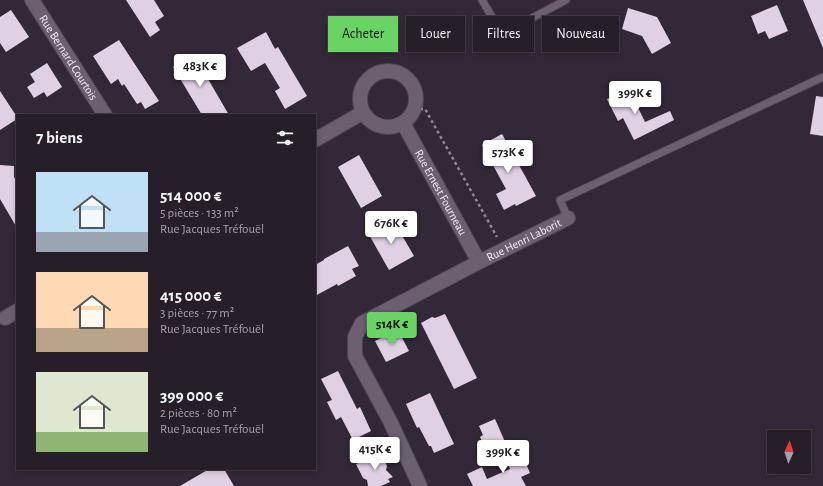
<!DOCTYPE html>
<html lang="fr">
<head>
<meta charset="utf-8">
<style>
	:root { --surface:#261e29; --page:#2e2731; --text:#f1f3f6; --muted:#a4a2a8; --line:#423c46; --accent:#69d464 }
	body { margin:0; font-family:"Alegreya Sans",sans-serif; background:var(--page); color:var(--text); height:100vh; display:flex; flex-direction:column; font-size:15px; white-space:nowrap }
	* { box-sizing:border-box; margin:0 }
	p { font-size:13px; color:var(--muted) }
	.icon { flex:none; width:22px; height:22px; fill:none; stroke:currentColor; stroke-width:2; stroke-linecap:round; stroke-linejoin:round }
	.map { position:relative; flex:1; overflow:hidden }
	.sheet { position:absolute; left:16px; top:114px; width:300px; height:356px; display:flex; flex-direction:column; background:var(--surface); border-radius:0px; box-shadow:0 2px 6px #0003,0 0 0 1px var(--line) }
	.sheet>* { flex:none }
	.guide { position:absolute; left:328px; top:16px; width:380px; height:36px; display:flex; gap:8px }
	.needle { width:26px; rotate:3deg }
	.buttons { position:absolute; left:767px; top:430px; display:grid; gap:8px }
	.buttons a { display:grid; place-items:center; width:44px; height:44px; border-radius:0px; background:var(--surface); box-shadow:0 2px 6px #0003,0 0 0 1px var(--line); font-size:20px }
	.price { position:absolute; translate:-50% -34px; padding:0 9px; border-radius:4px; background:#fff; color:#222; font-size:13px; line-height:26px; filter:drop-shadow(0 1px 2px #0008) }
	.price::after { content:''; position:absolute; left:50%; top:24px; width:12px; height:9px; margin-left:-6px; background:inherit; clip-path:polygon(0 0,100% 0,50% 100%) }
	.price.on { background:var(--accent); color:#111 }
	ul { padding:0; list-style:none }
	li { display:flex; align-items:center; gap:12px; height:100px; padding:0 20px }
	li span { display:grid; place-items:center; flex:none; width:112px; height:80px; border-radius:0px; color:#555 }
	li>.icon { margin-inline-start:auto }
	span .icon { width:48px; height:48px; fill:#fffc; stroke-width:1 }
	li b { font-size:17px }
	h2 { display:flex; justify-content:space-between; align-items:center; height:48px; padding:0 20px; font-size:17px }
	.pill { padding:0 14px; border-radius:0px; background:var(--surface); box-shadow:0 2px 6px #0003,0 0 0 1px var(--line); font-size:14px; line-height:36px }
	.pill.on { background:var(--accent); color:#111 }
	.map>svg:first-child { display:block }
	.building { fill:#dfd0e4 }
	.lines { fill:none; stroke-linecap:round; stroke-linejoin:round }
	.lane-casing { stroke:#4f4552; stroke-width:9 }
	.street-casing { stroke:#4f4552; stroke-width:16 }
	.path { stroke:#908794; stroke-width:2.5; stroke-dasharray:3 3; stroke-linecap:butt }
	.lane { stroke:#6b5f70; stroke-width:7 }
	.street { stroke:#6b5f70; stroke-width:14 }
	.labels { text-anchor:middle; stroke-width:4; stroke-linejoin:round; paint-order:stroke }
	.street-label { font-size:12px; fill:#f2ebf5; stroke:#18131a }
</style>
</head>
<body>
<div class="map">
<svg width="823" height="486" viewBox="0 0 823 486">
	<rect width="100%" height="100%" fill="#332837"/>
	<g class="building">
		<polygon points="126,0 154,0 164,16 155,22 160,30 150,37"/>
		<polygon points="803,0 823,0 823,48"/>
		<polygon points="777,5 788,31 769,39 765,31 758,34 751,16"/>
		<polygon points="628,8 657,17 671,43 652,54 642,36 622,29"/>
		<polygon points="11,10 29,37 6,52 0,43 0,17"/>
		<polygon points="266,32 275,49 278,47 307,96 285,109 275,91 280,88 265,63 251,71 237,48"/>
		<polygon points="119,40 159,101 145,109 141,102 137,104 124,84 122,86 118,79 111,84 93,56"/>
		<polygon points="194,55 209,79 208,79 229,115 202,115 173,67"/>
		<polygon points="47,63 62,87 47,97 44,92 34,98 27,87 35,82 30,74"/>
		<polygon points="628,87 645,122 670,111 674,120 634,140 623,118 618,121 607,99 615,96 614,93"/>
		<polygon points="0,91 17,117 17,119 0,130"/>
		<polygon points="816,96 823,97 823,136 810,134"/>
		<polygon points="502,134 536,196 516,206 515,204 504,210 496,194 506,189 482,145"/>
		<polygon points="359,155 382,196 361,208 338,167"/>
		<polygon points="0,165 14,166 14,177 17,182 17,228 0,199"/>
		<polygon points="393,220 414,256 389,270 368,233"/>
		<polygon points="348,246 359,266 352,269 356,276 338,286 337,284 315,296 315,265 324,260 324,259"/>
		<polygon points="445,314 477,378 454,389 421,323 432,317 435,318"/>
		<polygon points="398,330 409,351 386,362 375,341"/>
		<polygon points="338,371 357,409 360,407 371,431 353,440 341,417 336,420 327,402 332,400 321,379"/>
		<polygon points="430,393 454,444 434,453 431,446 429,446 419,427 417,428 406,404"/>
		<polygon points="495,419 506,444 487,452 480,437 483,435 479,426"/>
		<polygon points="520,450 530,473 521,477 526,486 473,486 467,474 482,467 487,479 510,469 505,457"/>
		<polygon points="381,453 387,466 386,470 393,477 388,479 390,482 381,486 368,486 367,480 363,478 356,464"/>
		<polygon points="209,469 224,469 234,486 180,486"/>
	</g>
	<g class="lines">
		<g class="lane-casing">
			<g id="lane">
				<polyline points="482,0 502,34 566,0"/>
				<polyline points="568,218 560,200 823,77"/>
			</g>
		</g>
		<g class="street-casing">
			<g id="street">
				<path id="s1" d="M32,0L105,115"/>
				<circle cx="388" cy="99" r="28"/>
				<path id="s2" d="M403,123L479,262"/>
				<polyline points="315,140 362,113"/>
				<polyline points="5,318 17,311"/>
				<path id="s3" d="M420,486L390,421L355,356V337L362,323L479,262L568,218"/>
			</g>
		</g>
		<polyline class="path" points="414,109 425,109 497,237"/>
		<use href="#lane" class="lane"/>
		<use href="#street" class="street"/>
	</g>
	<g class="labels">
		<g class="street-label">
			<text dy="4" stroke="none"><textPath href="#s1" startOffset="68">Rue Bernard Courtois</textPath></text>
			<text dy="4" stroke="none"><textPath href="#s2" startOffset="79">Rue Ernest Fourneau</textPath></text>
			<text dy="4" stroke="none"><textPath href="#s3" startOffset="362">Rue Henri Laborit</textPath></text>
		</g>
	</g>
</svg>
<div class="buttons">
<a><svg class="needle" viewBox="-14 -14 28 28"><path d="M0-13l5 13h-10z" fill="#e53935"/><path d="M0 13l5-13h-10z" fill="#a4a2a8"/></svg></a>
</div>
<b class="price" style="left:200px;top:88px">483K €</b>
<b class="price" style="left:635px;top:115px">399K €</b>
<b class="price" style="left:508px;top:174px">573K €</b>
<b class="price" style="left:391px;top:245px">676K €</b>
<b class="price on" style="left:392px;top:346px">514K €</b>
<b class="price" style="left:375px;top:471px">415K €</b>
<b class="price" style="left:503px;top:474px">399K €</b>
<div class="guide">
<a class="pill on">Acheter</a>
<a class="pill">Louer</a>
<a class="pill">Filtres</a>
<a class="pill">Nouveau</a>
</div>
<section class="sheet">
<h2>7 biens<svg class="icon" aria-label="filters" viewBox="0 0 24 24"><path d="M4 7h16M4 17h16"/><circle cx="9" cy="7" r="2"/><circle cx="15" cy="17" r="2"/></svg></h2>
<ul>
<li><span style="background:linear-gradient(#bfe0f5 75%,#9aa5b1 0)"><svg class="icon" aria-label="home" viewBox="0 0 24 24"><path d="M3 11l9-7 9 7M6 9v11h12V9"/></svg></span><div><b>514 000 €</b><p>5 pièces · 133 m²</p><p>Rue Jacques Tréfouël</p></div></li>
<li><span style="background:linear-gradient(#ffd9b3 70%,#b9a48a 0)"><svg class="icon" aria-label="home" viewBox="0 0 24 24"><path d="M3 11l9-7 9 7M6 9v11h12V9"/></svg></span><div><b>415 000 €</b><p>3 pièces · 77 m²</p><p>Rue Jacques Tréfouël</p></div></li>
<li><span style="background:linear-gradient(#dfe7d0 75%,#8fb573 0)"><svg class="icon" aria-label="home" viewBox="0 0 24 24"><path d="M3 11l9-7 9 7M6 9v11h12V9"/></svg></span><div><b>399 000 €</b><p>2 pièces · 80 m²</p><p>Rue Jacques Tréfouël</p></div></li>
</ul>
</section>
</div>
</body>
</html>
